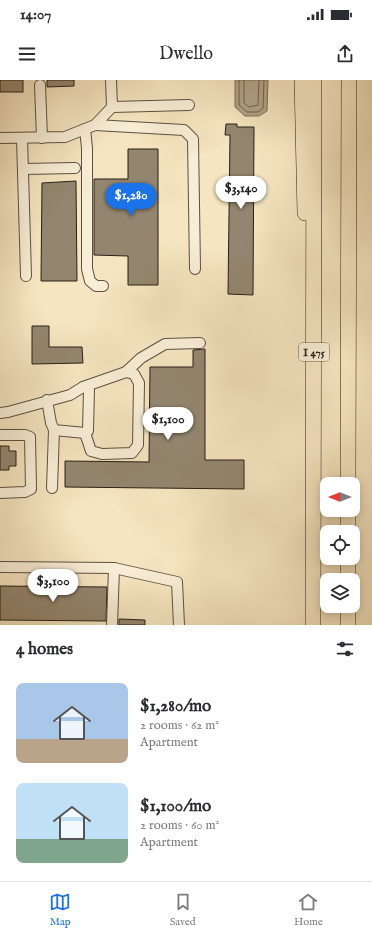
<!DOCTYPE html>
<html lang="en">
<head>
<meta charset="utf-8">
<style>
	:root { --surface:#fff; --page:#f2f2f3; --text:#2b2b33; --muted:#7c7c81; --line:#e1e1e2; --accent:#1a73e8 }
	body { margin:0; font-family:"IM FELL English",serif; background:var(--page); color:var(--text); height:100vh; display:flex; flex-direction:column; font-size:15px; white-space:nowrap }
	* { box-sizing:border-box; margin:0 }
	p { font-size:13px; color:var(--muted) }
	.icon { flex:none; width:22px; height:22px; fill:none; stroke:currentColor; stroke-width:2; stroke-linecap:round; stroke-linejoin:round }
	.map { position:relative; height:545px; overflow:hidden }
	.details { display:flex; flex-direction:column; background:var(--surface); flex:1 }
	.details>* { flex:none }
	.needle { width:26px; rotate:270deg }
	.tools { position:absolute; left:320px; top:397px; display:grid; gap:8px }
	.tools a { display:grid; place-items:center; width:40px; height:40px; border-radius:8px; background:var(--surface); box-shadow:0 2px 10px #0003; font-size:20px }
	.price { position:absolute; translate:-50% -34px; padding:0 9px; border-radius:14px; background:#fff; color:#222; font-size:13px; line-height:26px; filter:drop-shadow(0 1px 2px #0008) }
	.price::after { content:''; position:absolute; left:50%; top:24px; width:12px; height:9px; margin-left:-6px; background:inherit; clip-path:polygon(0 0,100% 0,50% 100%) }
	.price.current { background:var(--accent); color:#fff }
	ul { padding:0; list-style:none }
	li { display:flex; align-items:center; gap:12px; height:100px; padding:0 16px }
	li span { display:grid; place-items:center; flex:none; width:112px; height:80px; border-radius:8px; color:#555 }
	li>.icon { margin-inline-start:auto }
	span .icon { width:48px; height:48px; fill:#fffc; stroke-width:1 }
	li b { font-size:17px }
	h2 { display:flex; justify-content:space-between; align-items:center; height:48px; padding:0 16px; font-size:17px }
	.status { display:flex; justify-content:space-between; align-items:center; height:28px; padding:0 20px; background:var(--surface); direction:ltr }
	.status svg { height:11px; fill:currentColor }
	header { display:flex; justify-content:space-between; align-items:center; height:52px; padding:0 16px; background:var(--surface); font-size:18px; font-weight:600 }
	.tab-bar { display:flex; justify-content:space-around; align-items:center; height:56px; border-top:1px solid var(--line); background:var(--surface); font-size:11px; color:var(--muted) }
	.tab-bar a { display:grid; justify-items:center; gap:2px }
	.tab-bar .current { color:var(--accent) }
	.map>svg:first-child { display:block }
	.water { fill:#b0a287; stroke:#7a6e5a }
	.lines { fill:none; stroke-linecap:round; stroke-linejoin:round }
	.shore { stroke:#6c604f; stroke-width:1 }
	.building { fill:#93866f; stroke:#291f17 }
	.minor-casing { stroke:#5c5041; stroke-width:12 }
	.highway-casing { stroke:#291f17; stroke-width:16 }
	.minor { stroke:#f8eed6; stroke-width:10 }
	.highway { stroke:#f5e5c0; stroke-width:15 }
	.labels { text-anchor:middle; stroke-width:4; stroke-linejoin:round; paint-order:stroke }
	.shield { fill:#f8eed6; stroke:#675d50; stroke-width:1 }
	.shield-label { font-size:11px; font-weight:bold; fill:#291f17 }
</style>
</head>
<body>
<div class="status"><b>14:07</b><svg viewBox="0 0 49 12"><path d="M0 12V9h3v3zM5 12V6h3v6zM10 12V3h3v9zM15 12V0h3v12zM26 1h20v11H26zM47 4h2v5h-2z"/></svg></div>
<header><svg class="icon" aria-label="menu" viewBox="0 0 24 24"><path d="M4 6h16M4 12h16M4 18h16"/></svg>Dwello<svg class="icon" aria-label="share" viewBox="0 0 24 24"><path d="M12 15V3M7 8l5-5 5 5M5 13v7h14v-7"/></svg></header>
<div class="map">
<svg width="372" height="545" viewBox="0 0 372 545">
	<rect width="100%" height="100%" fill="#f5e5c0"/>
	<filter id="stains"><feTurbulence type="fractalNoise" baseFrequency=".005" numOctaves="4"/><feColorMatrix values="0 0 0 0 .2 0 0 0 0 .09 0 0 0 0 .02 0 0 0 .5 -.17"/></filter>
	<radialGradient id="worn" r=".72"><stop offset=".6" stop-color="#630" stop-opacity="0"/><stop offset="1" stop-color="#630" stop-opacity=".3"/></radialGradient>
	<polygon class="water" points="235,0 268,0 267,31 259,36 245,36 235,27"/>
	<g class="lines">
		<g class="shore">
			<polyline points="239,0 239,25 247,32 258,32 263,28 264,0"/>
			<polyline points="244,0 244,23 249,27 258,25 259,0"/>
		</g>
	</g>
	<g class="building">
		<rect x="0" y="0" width="23" height="12"/>
		<polygon points="47,0 74,0 74,6 47,7"/>
		<polygon points="226,44 237,44 237,47 254,47 253,215 228,214 230,55 225,55"/>
		<polygon points="128,69 158,69 158,205 128,205 128,176 94,175 94,99 128,99"/>
		<polygon points="76,101 77,201 41,201 42,103"/>
		<polygon points="32,246 49,246 49,267 82,267 83,283 32,284"/>
		<polygon points="205,269 205,380 244,380 244,409 65,407 65,381 149,382 150,287 193,287 193,270"/>
		<polygon points="0,366 9,366 9,371 16,371 16,386 9,386 9,390 0,390"/>
		<polygon points="0,506 107,507 106,541 0,540"/>
		<polygon points="119,539 145,540 145,545 119,545"/>
	</g>
	<g class="lines">
		<g class="minor-casing">
			<g id="minor">
				<polyline points="111,0 112,27"/>
				<polyline points="40,5 42,58"/>
				<polyline points="95,45 184,50 193,59 195,189"/>
				<polyline points="85,49 87,68 87,189 90,201 96,206 103,206"/>
				<polyline points="0,58 65,57 95,45 112,27 189,25"/>
				<polyline points="22,58 26,196"/>
				<polyline points="23,89 75,88"/>
				<polyline points="126,292 141,278 165,264 200,263"/>
				<polyline points="83,307 126,292 134,294 139,303 138,365 132,373 102,374 91,371 85,353"/>
				<polyline points="0,333 8,332 70,315 83,307 87,307 89,310 88,351 85,353 54,350 51,343 47,320"/>
				<polyline points="0,355 25,355 30,357 31,409 25,412 0,413"/>
				<polyline points="52,408 54,350"/>
				<polyline points="0,487 114,488 177,502 179,545"/>
				<polyline points="112,545 114,488"/>
			</g>
		</g>
		<g class="highway-casing">
			<g id="highway">
				<polyline points="302,0 305,133"/>
				<polyline points="348,404 349,0"/>
				<polyline points="348,452 348,430"/>
				<polyline points="348,500 348,478"/>
				<polyline points="313,545 314,0"/>
				<polyline points="348,545 348,526"/>
			</g>
		</g>
		<use href="#minor" class="minor"/>
		<use href="#highway" class="highway"/>
	</g>
	<g class="labels">
		<rect class="shield" x="299" y="263" width="30" height="18" rx="3"/>
		<g class="shield-label">
			<text x="314" y="276">I 475</text>
		</g>
	</g>
	<rect width="100%" height="100%" filter="url(#stains)"/>
	<rect width="100%" height="100%" fill="url(#worn)"/>
</svg>
<div class="tools">
<a><svg class="needle" viewBox="-14 -14 28 28"><path d="M0-13l5 13h-10z" fill="#e53935"/><path d="M0 13l5-13h-10z" fill="#7c7c81"/></svg></a>
<a><svg class="icon" aria-label="locate" viewBox="0 0 24 24"><circle cx="12" cy="12" r="6"/><path d="M12 2v4M12 18v4M2 12h4M18 12h4"/></svg></a>
<a><svg class="icon" aria-label="layers" viewBox="0 0 24 24"><path d="M12 4l9 5-9 5-9-5zM3 14l9 5 9-5"/></svg></a>
</div>
<b class="price" style="left:241px;top:130px">$3,140</b>
<b class="price current" style="left:131px;top:137px">$1,280</b>
<b class="price" style="left:168px;top:361px">$1,100</b>
<b class="price" style="left:53px;top:523px">$3,100</b>
</div>
<section class="details">
<h2>4 homes<svg class="icon" aria-label="filters" viewBox="0 0 24 24"><path d="M4 7h16M4 17h16"/><circle cx="9" cy="7" r="2"/><circle cx="15" cy="17" r="2"/></svg></h2>
<ul>
<li><span style="background:linear-gradient(#a9c7e8 70%,#b9a48a 0)"><svg class="icon" aria-label="home" viewBox="0 0 24 24"><path d="M3 11l9-7 9 7M6 9v11h12V9"/></svg></span><div><b>$1,280/mo</b><p>2 rooms · 62 m²</p><p>Apartment</p></div></li>
<li><span style="background:linear-gradient(#bfe0f5 70%,#7fa58c 0)"><svg class="icon" aria-label="home" viewBox="0 0 24 24"><path d="M3 11l9-7 9 7M6 9v11h12V9"/></svg></span><div><b>$1,100/mo</b><p>2 rooms · 60 m²</p><p>Apartment</p></div></li>
</ul>
</section>
<nav class="tab-bar">
<a class="current"><svg class="icon" aria-label="map" viewBox="0 0 24 24"><path d="M3 6l6-2 6 2 6-2v14l-6 2-6-2-6 2zM9 4v14M15 6v14"/></svg>Map</a>
<a><svg class="icon" aria-label="saved" viewBox="0 0 24 24"><path d="M7 4h10v16l-5-4-5 4z"/></svg>Saved</a>
<a><svg class="icon" aria-label="home" viewBox="0 0 24 24"><path d="M3 11l9-7 9 7M6 9v11h12V9"/></svg>Home</a>
</nav>
</body>
</html>
